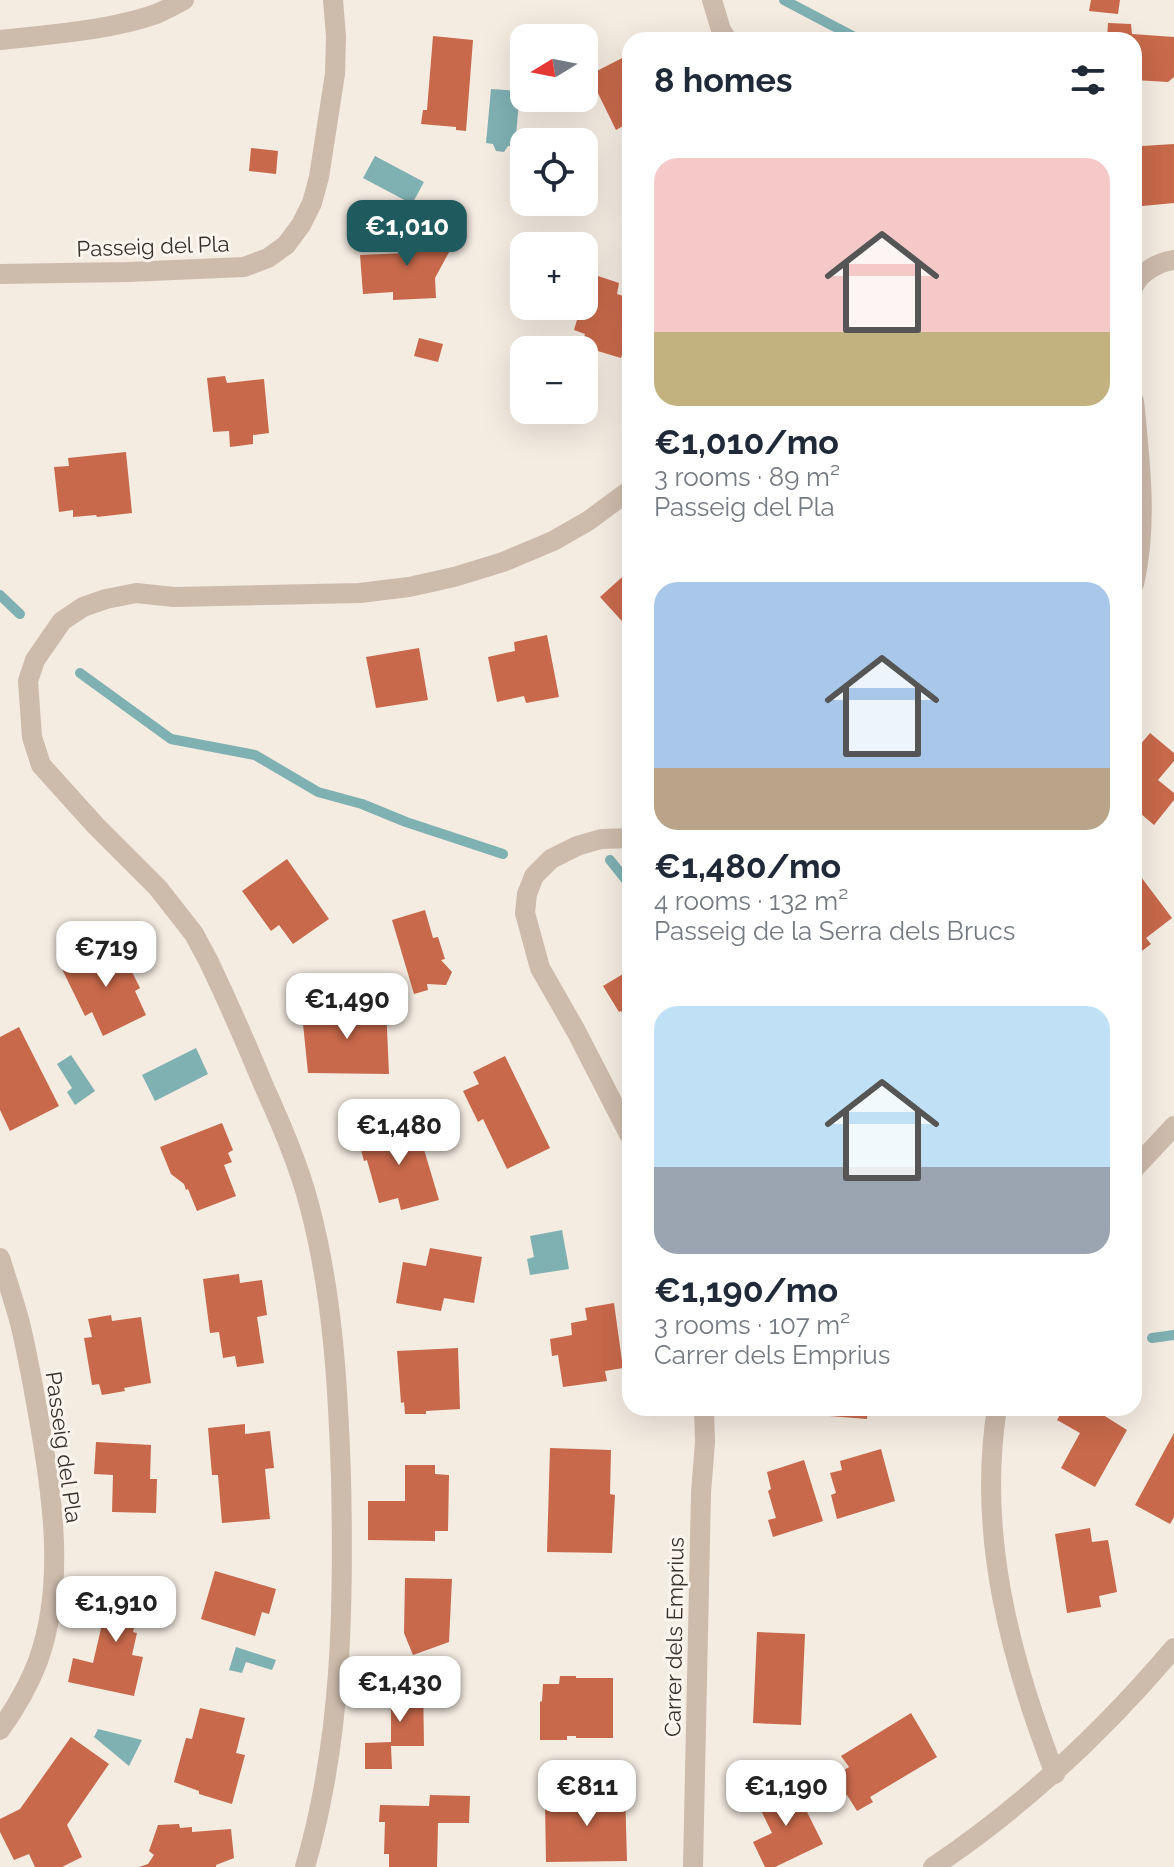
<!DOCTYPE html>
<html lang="en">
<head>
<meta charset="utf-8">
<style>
	:root { --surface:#fff; --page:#f2f2f3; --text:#1f2937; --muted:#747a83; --accent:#1f5a5e }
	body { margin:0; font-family:Raleway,sans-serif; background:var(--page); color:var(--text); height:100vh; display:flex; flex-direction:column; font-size:30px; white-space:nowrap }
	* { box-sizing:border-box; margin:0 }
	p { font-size:26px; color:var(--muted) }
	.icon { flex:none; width:44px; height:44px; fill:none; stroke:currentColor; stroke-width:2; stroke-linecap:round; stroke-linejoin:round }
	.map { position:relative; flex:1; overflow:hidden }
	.side { position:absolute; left:622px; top:32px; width:520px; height:1384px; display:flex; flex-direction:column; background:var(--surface); border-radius:24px; box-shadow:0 8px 32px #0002 }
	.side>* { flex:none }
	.needle { width:52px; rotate:260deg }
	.buttons { position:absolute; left:510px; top:24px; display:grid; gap:16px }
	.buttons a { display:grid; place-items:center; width:88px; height:88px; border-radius:16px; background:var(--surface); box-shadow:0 8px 32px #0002; font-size:40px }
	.price { position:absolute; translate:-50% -68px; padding:0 18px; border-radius:16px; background:#fff; color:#222; font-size:26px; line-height:52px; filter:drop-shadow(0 2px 4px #0008) }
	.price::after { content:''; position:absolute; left:50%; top:48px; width:24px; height:18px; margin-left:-12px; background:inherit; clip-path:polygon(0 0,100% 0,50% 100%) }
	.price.current { background:var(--accent); color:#fff }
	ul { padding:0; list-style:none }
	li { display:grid; align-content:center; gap:16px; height:424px; padding:0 32px }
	li span { display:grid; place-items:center; height:248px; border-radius:24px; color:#555 }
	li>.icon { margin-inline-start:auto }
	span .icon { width:144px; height:144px; fill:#fffc; stroke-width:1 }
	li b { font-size:34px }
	h2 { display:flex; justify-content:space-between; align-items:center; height:96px; padding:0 32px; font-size:34px }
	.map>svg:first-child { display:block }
	.water { fill:#7fb0b2 }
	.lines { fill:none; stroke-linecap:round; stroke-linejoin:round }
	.stream { stroke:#7fb0b2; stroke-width:10 }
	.building { fill:#c8694b }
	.street { stroke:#cdbbac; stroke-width:20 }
	.labels { text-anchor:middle; stroke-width:6; stroke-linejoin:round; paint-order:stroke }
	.street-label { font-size:22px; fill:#3b302b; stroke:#fbf5ee }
</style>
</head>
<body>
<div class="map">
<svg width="1174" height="1867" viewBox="0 0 1174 1867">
	<rect width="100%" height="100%" fill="#f4ebe1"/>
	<g class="water">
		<polygon points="491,89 520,91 515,146 508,146 504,152 496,151 493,144 486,143"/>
		<polygon points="375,156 424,182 412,204 363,178"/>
		<polygon points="196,1048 208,1074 155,1101 142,1075"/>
		<polygon points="71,1055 95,1091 75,1105 67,1092 72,1088 57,1064"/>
		<polygon points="562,1230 569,1269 530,1275 527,1259 534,1257 530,1236"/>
		<polygon points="236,1647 276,1660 272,1670 246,1662 242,1673 229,1670"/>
		<polygon points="98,1729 142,1740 129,1766 94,1737"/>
	</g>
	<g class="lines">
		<g class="stream">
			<polyline points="784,0 860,40"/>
			<polyline points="0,595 20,614"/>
			<polyline points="80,673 171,739 255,755 318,792 362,804 406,822 503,854"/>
			<polyline points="610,860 630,885"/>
			<polyline points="1152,1338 1174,1335"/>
		</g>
	</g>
	<g class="building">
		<polygon points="1091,0 1120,0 1118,14 1089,11"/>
		<polygon points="1108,23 1131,24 1132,34 1174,37 1174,77 1168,82 1134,80 1134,40 1107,40"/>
		<polygon points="433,36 473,40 466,131 456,130 456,127 421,124 423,110 427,110"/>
		<polygon points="628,55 630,59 630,135 625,125 616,130 589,75"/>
		<polygon points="1174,144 1174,203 1142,206 1139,162 1142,162 1142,146"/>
		<polygon points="251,148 278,151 276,174 249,171"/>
		<polygon points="421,226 454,243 435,278 436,298 393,300 393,292 363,294 360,255 407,253"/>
		<polygon points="595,275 619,283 617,294 630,298 630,326 621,358 581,346 585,334 574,330 581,306 584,306 584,296 587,286 591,287"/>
		<polygon points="419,338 443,344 438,362 414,356"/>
		<polygon points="225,376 227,383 264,379 269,433 253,435 253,444 230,447 229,431 213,432 207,378"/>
		<polygon points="126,452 132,513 97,517 96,515 73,517 73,510 59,512 54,467 69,466 68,458"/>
		<polygon points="630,570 630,630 600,597"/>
		<polygon points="547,635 559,697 526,703 524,696 497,702 488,657 515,651 514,642"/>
		<polygon points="419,648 428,700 376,708 366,657"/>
		<polygon points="1150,733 1174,753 1174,761 1158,780 1174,793 1174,800 1154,825 1134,808 1134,771 1137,767 1134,764 1134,752"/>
		<polygon points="287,859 329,919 293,944 279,925 271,931 242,891"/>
		<polygon points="1138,873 1172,918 1146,938 1151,944 1134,957 1134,876"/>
		<polygon points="425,910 433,938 438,937 445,959 441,960 452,972 446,985 427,984 428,990 414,994 392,920"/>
		<polygon points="117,942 140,988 135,991 146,1015 103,1036 92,1012 85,1016 62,969"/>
		<polygon points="623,974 630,986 630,1026 621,1011 619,1012 603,986"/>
		<polygon points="386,1006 389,1074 308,1073 302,1014"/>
		<polygon points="19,1027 59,1106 10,1131 0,1110 0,1037"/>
		<polygon points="505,1056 550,1148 507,1169 483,1119 478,1122 463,1091 479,1084 473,1072"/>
		<polygon points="222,1123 233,1150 228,1153 232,1162 224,1165 236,1196 197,1211 188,1189 186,1190 184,1184 171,1174 160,1147"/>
		<polygon points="417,1126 439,1200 401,1210 398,1198 379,1203 367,1160 364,1161 357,1135 389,1127 391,1133"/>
		<polygon points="430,1248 482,1257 474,1303 444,1298 441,1311 396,1303 403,1262 426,1266"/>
		<polygon points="239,1274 240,1283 262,1280 267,1315 257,1317 264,1363 237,1367 235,1356 223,1358 219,1332 210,1333 203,1279"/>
		<polygon points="614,1303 623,1368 605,1371 607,1381 563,1387 558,1355 552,1356 550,1339 572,1335 571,1323 587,1320 585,1308"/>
		<polygon points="111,1315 112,1321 141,1317 151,1383 124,1388 125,1391 102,1395 99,1384 92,1385 84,1338 92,1337 88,1319"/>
		<polygon points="458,1348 460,1409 426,1411 426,1414 405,1414 404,1402 401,1403 397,1351"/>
		<polygon points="802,1408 868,1408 867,1419 804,1414"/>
		<polygon points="1064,1408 1092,1408 1127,1430 1095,1487 1061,1468 1080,1433 1057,1420"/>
		<polygon points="245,1424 245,1434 270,1431 274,1468 265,1469 270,1519 222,1523 218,1475 212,1475 208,1428"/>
		<polygon points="1174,1433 1174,1517 1170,1524 1135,1505"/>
		<polygon points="96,1442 151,1445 150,1479 157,1479 156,1513 112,1512 113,1475 94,1474"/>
		<polygon points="550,1448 611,1450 610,1494 615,1495 612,1553 547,1552"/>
		<polygon points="881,1449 895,1501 837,1519 831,1495 836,1493 830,1473 842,1470 840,1461"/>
		<polygon points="804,1460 823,1521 773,1537 768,1520 776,1518 768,1491 771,1489 767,1472"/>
		<polygon points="405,1465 435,1465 435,1474 449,1475 448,1531 435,1531 435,1541 368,1540 368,1501 405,1501"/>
		<polygon points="1090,1528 1092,1542 1108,1540 1117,1592 1099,1596 1101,1607 1067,1613 1055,1534"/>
		<polygon points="215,1571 276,1589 269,1614 262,1612 255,1636 201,1619"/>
		<polygon points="405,1578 452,1579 449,1642 413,1655 404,1633"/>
		<polygon points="143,1581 147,1627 134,1628 133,1632 137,1633 132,1655 143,1657 134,1696 68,1682 73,1658 93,1663 102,1624 112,1623 109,1584"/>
		<polygon points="757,1632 805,1634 801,1725 753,1723"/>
		<polygon points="560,1676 576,1676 576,1678 613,1678 613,1738 576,1738 576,1736 567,1736 567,1740 540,1740 540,1702 542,1701 543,1684 559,1684"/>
		<polygon points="391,1680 423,1680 424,1746 391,1746 392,1769 365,1769 365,1743 391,1742"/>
		<polygon points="200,1708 245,1718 236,1753 245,1755 232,1804 199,1794 199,1791 174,1782 186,1738 192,1739"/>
		<polygon points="911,1713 937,1757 870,1797 873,1802 857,1811 847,1795 843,1798 831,1778 849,1767 841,1756"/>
		<polygon points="71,1737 109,1764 67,1825 82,1857 62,1867 35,1867 29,1854 14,1860 0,1832 0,1819 20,1809"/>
		<polygon points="792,1782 823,1844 775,1867 765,1867 753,1842 772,1833 756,1800"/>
		<polygon points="625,1790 627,1861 546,1862 545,1804 572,1802 572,1791"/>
		<polygon points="430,1795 470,1796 469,1823 438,1823 437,1867 389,1867 389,1854 384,1854 385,1822 379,1822 380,1805 429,1806"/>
		<polygon points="179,1824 180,1828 192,1827 192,1832 231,1829 234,1858 216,1865 216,1867 139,1867 148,1864 154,1855 149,1851 158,1825"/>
	</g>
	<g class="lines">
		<g class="street">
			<polyline points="712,0 721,30 727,40"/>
			<path d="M0,40C47,35 111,30 156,14C165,10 175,5 184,0"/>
			<polyline points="0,274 128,272 244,267 268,258 286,245 301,225 312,203 319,177 335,74 336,36 333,0"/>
			<path d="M1134,286C1140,272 1159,262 1174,260"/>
			<path d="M1134,401C1140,461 1148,525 1134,584"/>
			<polyline points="630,838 601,839 577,846 551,859 534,876 527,894 525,913 540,968 576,1031 630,1136"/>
			<polyline points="1134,1169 1174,1126"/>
			<path d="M0,1258C7,1280 14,1301 20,1323C28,1356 34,1391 40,1425C53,1500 65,1587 38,1661C29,1685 15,1709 0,1730"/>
			<path d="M997,1408C977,1533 1010,1658 1055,1774"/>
			<path d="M305,1867C342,1740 344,1608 341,1477C338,1387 333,1296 310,1208C299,1165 281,1124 263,1084C246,1043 228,1002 209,962L194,934L158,888L96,826L41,765L32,737L28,681L35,660L62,621L83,607L106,599L136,593L174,597L360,593L409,587L454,577L503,562L553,541L588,521L630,490"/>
			<polyline points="693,1867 701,1493 705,1442 704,1408"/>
			<path d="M933,1867C1024,1806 1103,1732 1174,1648"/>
		</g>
	</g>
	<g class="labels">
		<g class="street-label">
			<text transform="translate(153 246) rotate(-2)" y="8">Passeig del Pla</text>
			<text transform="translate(64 1447) rotate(82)" y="8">Passeig del Pla</text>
			<text transform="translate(674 1637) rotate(-89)" y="8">Carrer dels Emprius</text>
		</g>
	</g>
</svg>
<div class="buttons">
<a><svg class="needle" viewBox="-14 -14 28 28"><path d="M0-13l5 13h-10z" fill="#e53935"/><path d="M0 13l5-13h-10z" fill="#747a83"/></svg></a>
<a><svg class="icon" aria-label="locate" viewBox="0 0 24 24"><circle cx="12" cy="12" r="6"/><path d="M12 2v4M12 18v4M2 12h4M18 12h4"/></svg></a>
<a>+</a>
<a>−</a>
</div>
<b class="price current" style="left:407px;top:268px">€1,010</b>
<b class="price" style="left:106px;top:989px">€719</b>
<b class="price" style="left:347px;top:1041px">€1,490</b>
<b class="price" style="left:399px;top:1167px">€1,480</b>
<b class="price" style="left:116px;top:1644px">€1,910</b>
<b class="price" style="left:400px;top:1724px">€1,430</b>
<b class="price" style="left:587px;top:1828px">€811</b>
<b class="price" style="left:786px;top:1828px">€1,190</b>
<section class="side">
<h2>8 homes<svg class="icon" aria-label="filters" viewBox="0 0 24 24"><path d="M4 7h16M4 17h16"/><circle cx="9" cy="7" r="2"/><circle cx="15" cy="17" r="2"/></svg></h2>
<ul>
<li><span style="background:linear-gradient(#f6c9c9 70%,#c2b280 0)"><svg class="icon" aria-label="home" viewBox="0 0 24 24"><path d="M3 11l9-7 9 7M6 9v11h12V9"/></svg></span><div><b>€1,010/mo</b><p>3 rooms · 89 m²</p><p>Passeig del Pla</p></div></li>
<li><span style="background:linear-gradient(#a9c7e8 75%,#b9a48a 0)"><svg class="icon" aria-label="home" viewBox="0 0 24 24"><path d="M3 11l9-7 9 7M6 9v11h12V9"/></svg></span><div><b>€1,480/mo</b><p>4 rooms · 132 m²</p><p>Passeig de la Serra dels Brucs</p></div></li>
<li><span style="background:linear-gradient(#bfe0f5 65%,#9aa5b1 0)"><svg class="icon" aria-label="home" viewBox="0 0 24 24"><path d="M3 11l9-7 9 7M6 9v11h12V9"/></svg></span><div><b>€1,190/mo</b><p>3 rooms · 107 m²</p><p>Carrer dels Emprius</p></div></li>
</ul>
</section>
</div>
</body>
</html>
